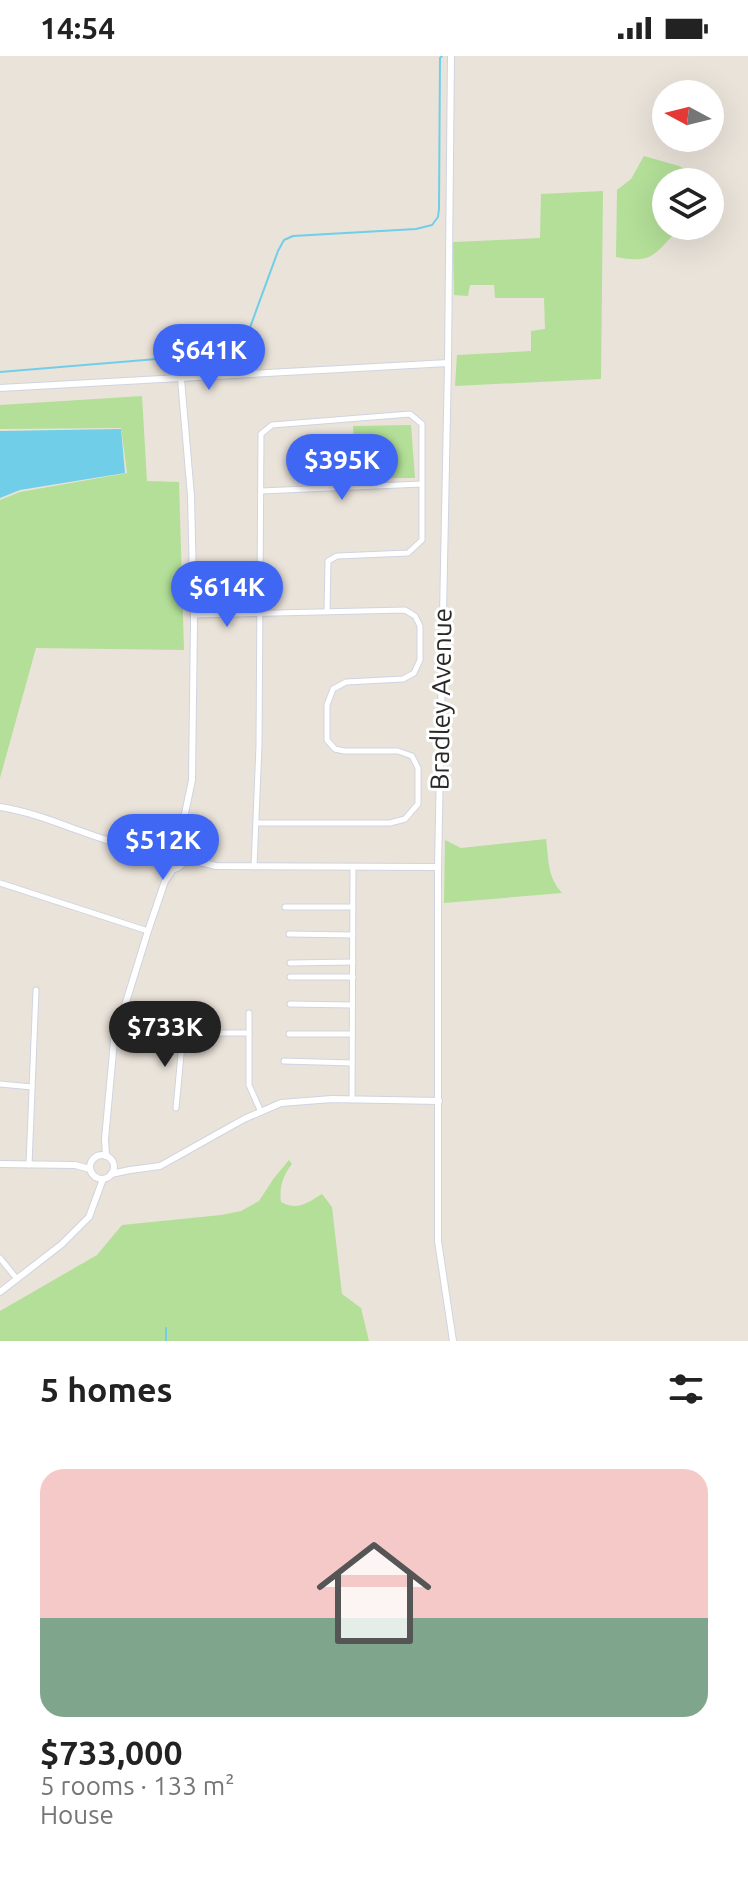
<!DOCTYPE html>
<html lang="en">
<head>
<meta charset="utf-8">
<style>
	:root { --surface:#fff; --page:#f6f6f6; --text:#222; --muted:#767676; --line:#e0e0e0; --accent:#3f67f3 }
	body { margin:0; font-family:Ubuntu,sans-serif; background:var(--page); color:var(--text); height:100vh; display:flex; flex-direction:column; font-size:30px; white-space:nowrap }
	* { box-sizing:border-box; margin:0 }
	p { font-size:26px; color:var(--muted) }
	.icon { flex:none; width:44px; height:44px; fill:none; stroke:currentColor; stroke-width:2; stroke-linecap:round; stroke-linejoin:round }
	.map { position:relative; height:1285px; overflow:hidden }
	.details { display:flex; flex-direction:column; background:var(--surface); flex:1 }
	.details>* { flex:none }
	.needle { width:52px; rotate:277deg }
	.buttons { position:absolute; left:652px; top:24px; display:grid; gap:16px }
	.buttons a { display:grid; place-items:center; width:72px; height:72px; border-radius:50%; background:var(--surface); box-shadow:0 8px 32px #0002; font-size:40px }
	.price { position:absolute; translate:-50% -68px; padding:0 18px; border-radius:28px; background:var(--accent); color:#fff; font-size:26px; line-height:52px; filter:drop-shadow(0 2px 4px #0008) }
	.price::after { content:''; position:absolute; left:50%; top:48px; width:24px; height:18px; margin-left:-12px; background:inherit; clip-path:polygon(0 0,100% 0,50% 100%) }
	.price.on { background:#222; color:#fff }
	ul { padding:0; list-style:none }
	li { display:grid; align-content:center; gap:16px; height:424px; padding:0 40px }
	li+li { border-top:2px solid var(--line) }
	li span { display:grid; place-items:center; height:248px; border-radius:24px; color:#555 }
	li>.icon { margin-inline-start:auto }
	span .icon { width:144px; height:144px; fill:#fffc; stroke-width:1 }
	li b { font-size:34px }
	h2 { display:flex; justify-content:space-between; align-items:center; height:96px; padding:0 40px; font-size:34px }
	.status { display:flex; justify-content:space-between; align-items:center; height:56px; padding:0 40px; background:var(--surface); direction:ltr }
	.status svg { height:22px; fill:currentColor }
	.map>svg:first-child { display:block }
	.green { fill:#b3df98 }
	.water { fill:#70cee9 }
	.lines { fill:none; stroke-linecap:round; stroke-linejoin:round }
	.stream { stroke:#70cee9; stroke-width:2 }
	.minor-casing { stroke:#d0d4e1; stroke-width:7 }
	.tertiary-casing { stroke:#d0d4e1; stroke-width:8 }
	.secondary-casing { stroke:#d0d4e1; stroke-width:8 }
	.minor { stroke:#fff; stroke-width:5 }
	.tertiary { stroke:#fff; stroke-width:6 }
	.secondary { stroke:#fff; stroke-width:6 }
	.labels { text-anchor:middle; stroke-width:6; stroke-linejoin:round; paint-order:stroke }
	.street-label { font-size:26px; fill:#282828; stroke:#fff }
</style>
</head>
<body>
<div class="status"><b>14:54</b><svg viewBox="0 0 49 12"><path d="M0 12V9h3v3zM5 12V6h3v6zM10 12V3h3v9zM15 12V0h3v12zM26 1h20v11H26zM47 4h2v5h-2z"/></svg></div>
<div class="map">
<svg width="748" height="1285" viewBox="0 0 748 1285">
	<rect width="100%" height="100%" fill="#eae3da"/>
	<g class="green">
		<path d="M644,100L679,110L708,126H666V170H682C655,195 657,209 616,201L617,134L631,123Z"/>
		<polygon points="603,135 601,323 455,330 457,299 531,295 531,275 545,273 544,242 495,242 494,229 470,229 468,240 454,239 453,186 540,182 541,138"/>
		<polygon points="142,340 147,425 179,426 184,594 36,592 0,722 0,444 20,436 127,417 121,372 0,373 0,349"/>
		<polygon points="411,369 415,422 357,422 353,370"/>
		<path d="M546,783C549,805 547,820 562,837L444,847L445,784L461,792Z"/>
		<path d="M289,1104L292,1108C283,1119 279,1132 281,1146C298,1155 307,1147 322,1138L332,1151L342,1238L361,1252L369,1285H0V1255L97,1199L122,1169L221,1159L241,1155L259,1145L274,1122Z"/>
	</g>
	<polygon class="water" points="121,373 125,417 20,434 0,442 0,375"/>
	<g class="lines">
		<g class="stream">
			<polyline points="0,316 241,296 278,195 284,184 293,180 416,173 432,169 438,161 439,153 440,2 442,0"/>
			<polyline points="166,1285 166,1272"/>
		</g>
		<g class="minor-casing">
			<g id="minor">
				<polyline points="261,435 422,428"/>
				<polyline points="194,559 405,554 415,560 420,570 420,604 414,617 403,623 346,626 333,633 327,649 327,684 335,693 344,695 398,695 412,700 418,712 418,748 405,763 390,767 257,767"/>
				<polyline points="254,811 259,689 261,378 272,369 410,358 422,368 422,484 408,497 337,500 328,505 327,555"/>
				<polyline points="0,827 148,875"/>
				<polyline points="285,851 353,851"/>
				<polyline points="289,878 353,879"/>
				<polyline points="290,907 353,906"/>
				<polyline points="290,921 353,921"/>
				<polyline points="290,948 352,949"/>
				<polyline points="249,957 249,1029 261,1056"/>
				<path d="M120,967C162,979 205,977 249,977"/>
				<polyline points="289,978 352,978"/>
				<polyline points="284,1005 352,1007"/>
				<polyline points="0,1028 32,1031"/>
				<polyline points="352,1044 353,811"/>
				<polyline points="176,1052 183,977"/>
				<polyline points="29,1109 36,934"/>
				<polyline points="0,1202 17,1223"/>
			</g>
		</g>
		<g class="tertiary-casing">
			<g id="tertiary">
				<path d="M0,751C39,757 73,774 110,785C127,790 144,791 159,799"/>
				<circle cx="172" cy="800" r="13"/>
				<polyline points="181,790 183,767 192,724 194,565 191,440 181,323"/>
				<polyline points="185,797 196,805 216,810 438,811"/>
				<circle cx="102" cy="1111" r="12"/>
				<polyline points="106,1100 105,1083 114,985 148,875 165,825 173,813"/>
				<polyline points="0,1108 75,1109 90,1113"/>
				<polyline points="111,1118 130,1114 160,1110 244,1063 281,1047 332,1043 439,1045"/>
				<polyline points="0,1236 62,1188 89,1161 103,1123"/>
			</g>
		</g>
		<g class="secondary-casing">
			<g id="secondary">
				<polyline points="451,0 448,307 438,811 438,1185 453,1285"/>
				<polyline points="0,332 448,307"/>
			</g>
		</g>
		<use href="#minor" class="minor"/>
		<use href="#tertiary" class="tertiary"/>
		<use href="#secondary" class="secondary"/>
	</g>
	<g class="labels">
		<g class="street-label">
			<text transform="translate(441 643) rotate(-89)" y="9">Bradley Avenue</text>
		</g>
	</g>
</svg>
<div class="buttons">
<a><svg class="needle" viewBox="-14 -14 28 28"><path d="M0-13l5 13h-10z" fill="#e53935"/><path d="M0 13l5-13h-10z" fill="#767676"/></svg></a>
<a><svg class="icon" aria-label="layers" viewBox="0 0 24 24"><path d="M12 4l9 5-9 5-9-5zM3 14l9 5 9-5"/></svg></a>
</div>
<b class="price" style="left:209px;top:336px">$641K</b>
<b class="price" style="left:342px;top:446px">$395K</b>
<b class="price" style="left:227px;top:573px">$614K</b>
<b class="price" style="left:163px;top:826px">$512K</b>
<b class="price on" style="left:165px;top:1013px">$733K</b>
</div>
<section class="details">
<h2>5 homes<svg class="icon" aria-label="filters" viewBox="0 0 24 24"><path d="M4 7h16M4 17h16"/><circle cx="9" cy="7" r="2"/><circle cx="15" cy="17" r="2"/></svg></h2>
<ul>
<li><span style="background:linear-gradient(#f6c9c9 60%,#7fa58c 0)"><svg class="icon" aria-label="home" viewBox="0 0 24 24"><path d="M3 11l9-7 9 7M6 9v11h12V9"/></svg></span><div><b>$733,000</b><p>5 rooms · 133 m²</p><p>House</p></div></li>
</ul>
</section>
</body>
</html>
